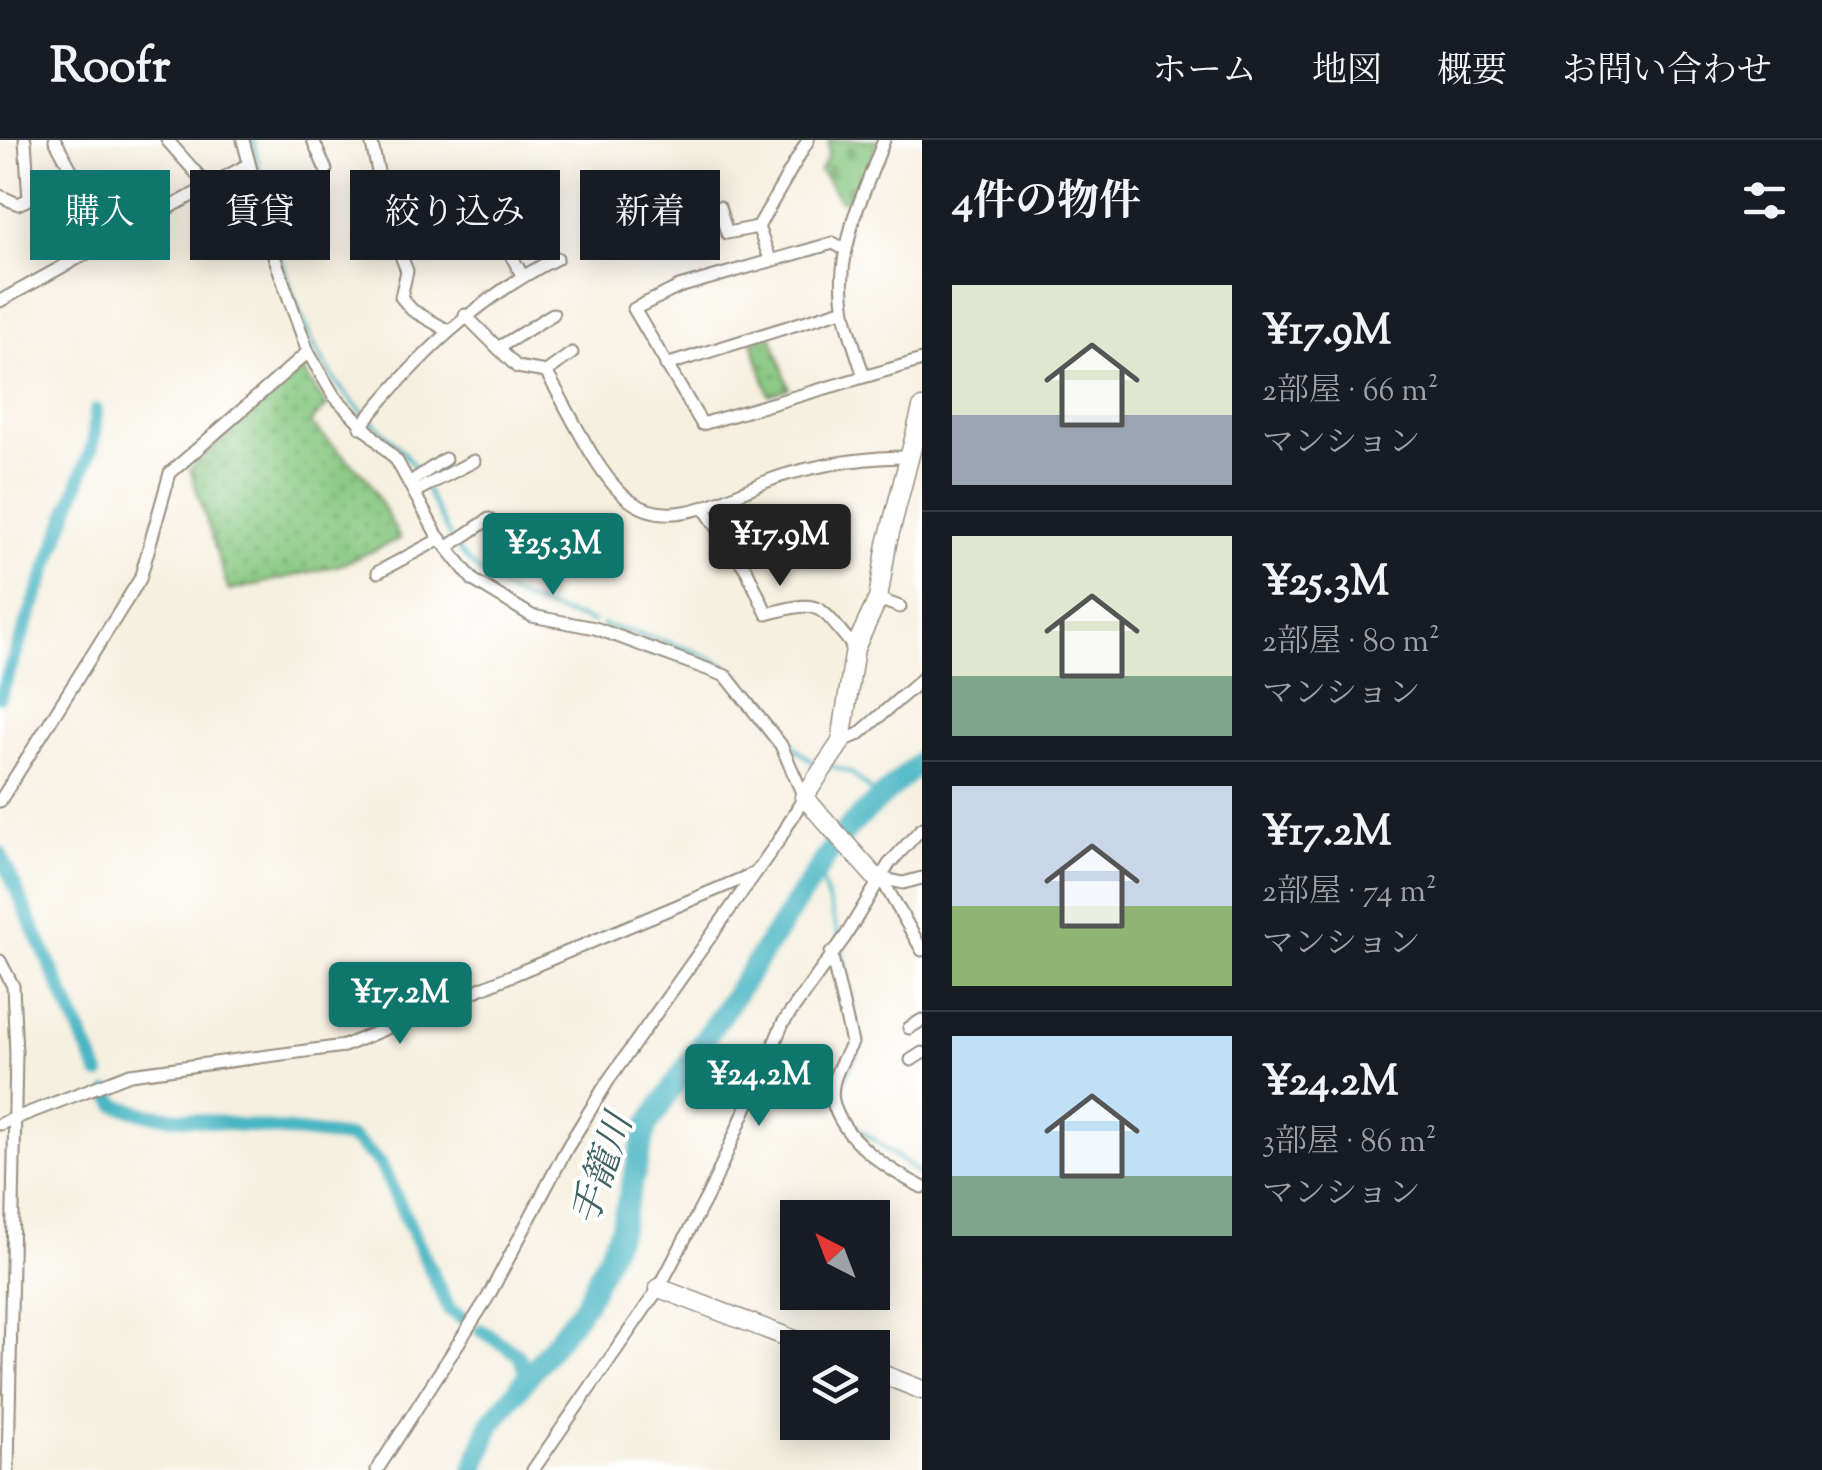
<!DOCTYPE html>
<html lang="ja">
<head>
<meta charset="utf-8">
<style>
	:root { --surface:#171b24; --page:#242831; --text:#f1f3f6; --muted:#9ea1a6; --line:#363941; --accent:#0f766e }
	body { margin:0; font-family:"Sorts Mill Goudy","Noto Serif JP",serif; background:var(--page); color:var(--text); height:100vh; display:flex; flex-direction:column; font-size:38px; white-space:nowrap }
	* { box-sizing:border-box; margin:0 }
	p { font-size:32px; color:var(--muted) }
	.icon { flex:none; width:55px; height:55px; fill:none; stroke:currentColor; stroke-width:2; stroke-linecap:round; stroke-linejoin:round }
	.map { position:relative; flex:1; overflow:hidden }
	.drawer { display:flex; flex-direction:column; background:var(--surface); width:900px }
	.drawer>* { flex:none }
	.guide { position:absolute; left:30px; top:30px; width:740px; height:90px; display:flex; gap:20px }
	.needle { width:65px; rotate:318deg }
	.tools { position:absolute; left:780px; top:1060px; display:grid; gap:20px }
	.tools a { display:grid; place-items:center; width:110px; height:110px; border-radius:0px; background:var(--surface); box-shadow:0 5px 25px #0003; font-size:50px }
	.price { position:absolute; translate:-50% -85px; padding:0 22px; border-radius:10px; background:var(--accent); color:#fff; font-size:32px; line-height:65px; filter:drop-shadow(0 2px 5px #0008) }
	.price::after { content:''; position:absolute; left:50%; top:60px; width:30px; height:22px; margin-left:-15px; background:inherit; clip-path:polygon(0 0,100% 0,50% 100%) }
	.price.current { background:#222; color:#fff }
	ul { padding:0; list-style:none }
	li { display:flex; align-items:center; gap:30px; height:250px; padding:0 30px }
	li+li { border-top:2px solid var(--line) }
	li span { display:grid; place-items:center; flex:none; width:280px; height:200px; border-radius:0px; color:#555 }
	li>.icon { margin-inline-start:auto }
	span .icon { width:120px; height:120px; fill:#fffc; stroke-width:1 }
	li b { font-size:42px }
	h2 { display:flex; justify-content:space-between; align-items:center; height:120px; padding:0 30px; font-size:42px }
	.pill { padding:0 35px; border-radius:0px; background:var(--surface); box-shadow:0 5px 25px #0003; font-size:35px; line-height:90px }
	.pill.current { background:var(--accent); color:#fff }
	header { display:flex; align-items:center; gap:60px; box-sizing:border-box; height:140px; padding:0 50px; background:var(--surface); border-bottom:2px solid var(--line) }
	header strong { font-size:48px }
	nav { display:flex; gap:55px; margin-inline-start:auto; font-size:35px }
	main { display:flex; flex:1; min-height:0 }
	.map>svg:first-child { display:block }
	.cemetery { fill:url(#cemetery-stones); stroke:#617950; stroke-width:2.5 }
	.park { fill:url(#park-dots); stroke:#617950; stroke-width:2.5 }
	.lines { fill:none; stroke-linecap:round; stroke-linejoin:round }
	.stream { stroke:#48b6c3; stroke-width:4 }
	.canal { stroke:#48b6c3; stroke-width:14 }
	.river { stroke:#48b6c3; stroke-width:22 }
	.street-casing { stroke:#988d7f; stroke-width:15 }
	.secondary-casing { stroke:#988d7f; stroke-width:21 }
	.street { stroke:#fff; stroke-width:11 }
	.secondary { stroke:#fff; stroke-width:18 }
	.labels { text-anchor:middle; stroke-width:8; stroke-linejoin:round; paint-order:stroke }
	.water-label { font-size:38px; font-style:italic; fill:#406260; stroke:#fff }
</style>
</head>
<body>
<header>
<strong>Roofr</strong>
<nav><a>ホーム</a><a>地図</a><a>概要</a><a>お問い合わせ</a></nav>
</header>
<main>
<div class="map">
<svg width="922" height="1330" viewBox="0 0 922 1330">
	<defs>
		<pattern id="cemetery-stones" width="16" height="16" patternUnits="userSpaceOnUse" patternTransform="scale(2.5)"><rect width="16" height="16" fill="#87c881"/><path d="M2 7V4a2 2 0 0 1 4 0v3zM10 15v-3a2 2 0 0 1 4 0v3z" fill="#70a369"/></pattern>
		<pattern id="park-dots" width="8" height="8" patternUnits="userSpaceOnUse" patternTransform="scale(2.5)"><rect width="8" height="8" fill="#87c881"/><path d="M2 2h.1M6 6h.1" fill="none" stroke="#70a369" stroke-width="1.8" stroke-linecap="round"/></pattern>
	</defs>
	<rect width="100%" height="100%" fill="#fff"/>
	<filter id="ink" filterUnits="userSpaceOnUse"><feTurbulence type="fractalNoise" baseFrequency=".01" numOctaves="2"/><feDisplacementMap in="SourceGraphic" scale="20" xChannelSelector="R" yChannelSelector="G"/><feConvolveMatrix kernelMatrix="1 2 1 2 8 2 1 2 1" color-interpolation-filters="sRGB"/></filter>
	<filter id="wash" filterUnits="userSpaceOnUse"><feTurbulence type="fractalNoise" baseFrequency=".0048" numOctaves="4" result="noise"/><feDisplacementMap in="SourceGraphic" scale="40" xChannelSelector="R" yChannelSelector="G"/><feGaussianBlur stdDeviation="2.25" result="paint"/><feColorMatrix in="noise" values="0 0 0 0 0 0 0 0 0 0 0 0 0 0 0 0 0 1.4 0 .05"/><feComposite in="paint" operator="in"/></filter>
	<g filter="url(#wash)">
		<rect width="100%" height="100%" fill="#f6f0e0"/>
		<polygon class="cemetery" points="829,0 878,0 858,58 841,61 820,31 828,17"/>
		<g class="park">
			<polygon points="771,195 789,248 769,255 752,201"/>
			<polygon points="302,229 327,266 310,283 368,339 400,399 340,425 229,451 190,329"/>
		</g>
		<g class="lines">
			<g class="stream">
				<path d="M253,0C271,81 289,179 340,247C363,278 398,299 417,332"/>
				<polyline points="426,349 451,399"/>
				<path d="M456,407C494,456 538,466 593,482"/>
				<path d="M602,485C640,496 713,509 740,538C765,565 784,606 817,624"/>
				<polyline points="831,626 852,633 879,659"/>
				<polyline points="819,732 840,799"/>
				<polyline points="842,808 859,907 842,943 842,958 854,985 922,1036"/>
			</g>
			<g class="canal">
				<polyline points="93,303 96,270"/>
				<polyline points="0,556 92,307"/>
				<polyline points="0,713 99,934"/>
				<polyline points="109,953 116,965 146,974 352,998 380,1023 449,1169 462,1178"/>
				<polyline points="481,1190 519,1215 527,1239"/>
			</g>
			<polyline class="river" points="474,1330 490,1285 585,1164 620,1090 647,986 831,710 850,686 922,620"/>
		</g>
	</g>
	<g filter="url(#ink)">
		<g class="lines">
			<g class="street-casing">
				<g id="street">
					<polyline points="55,0 92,68 117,96"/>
					<polyline points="167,0 207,45"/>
					<polyline points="243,0 273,113 308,212 334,256 397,321 437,395 473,440 532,476 595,488 726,536 781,605 804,657 779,700 608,941 567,1008 488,1157 377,1330"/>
					<polyline points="313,0 326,30"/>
					<polyline points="371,0 391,90 407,131 401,157 412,170 447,190"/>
					<polyline points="440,35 450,60 477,53 522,135"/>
					<polyline points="0,56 18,64 29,59 25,0"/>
					<polyline points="719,67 727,93 758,87"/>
					<polyline points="846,110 854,77 884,0"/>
					<polyline points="770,119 758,87 808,0"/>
					<polyline points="0,161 247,25"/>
					<path d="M465,175L517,227L546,232C568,267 596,335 629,360C678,397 741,346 788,334C828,323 869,317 910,317"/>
					<polyline points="498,208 553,174"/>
					<polyline points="666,225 842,170"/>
					<polyline points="546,232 572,213"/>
					<path d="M863,233C848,189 836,156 846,110L833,103L679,147L634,169L702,284L922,220"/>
					<path d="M360,287C417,217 477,158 557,118"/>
					<polyline points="409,343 445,319"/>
					<polyline points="414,352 474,321"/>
					<path d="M704,368L747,431L767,474C824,458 818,466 855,508"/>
					<polyline points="448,407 489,379"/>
					<polyline points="378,432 440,399"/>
					<polyline points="878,459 900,467"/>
					<polyline points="841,602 859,594 922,539"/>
					<polyline points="0,661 140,439 170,333 308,212"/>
					<polyline points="881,738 922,810"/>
					<polyline points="881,738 903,743 922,738"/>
					<path d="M831,813L852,903C843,920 829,940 833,961C841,999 890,1031 922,1047"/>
					<polyline points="0,821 13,846 16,913 8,1330"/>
					<polyline points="909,888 922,880"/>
					<polyline points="911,920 922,913"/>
					<polyline points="0,984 130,934 344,906 753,734"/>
					<polyline points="533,1330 659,1148 712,1047 783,883 845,797 889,724 922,688"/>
				</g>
			</g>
			<g class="secondary-casing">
				<g id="secondary">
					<polyline points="877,739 804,657 841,602 855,508 878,459 887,404 922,268"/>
					<polyline points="659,1148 816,1208"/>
					<polyline points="872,1230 922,1250"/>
				</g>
			</g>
			<use href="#street" class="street"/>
			<use href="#secondary" class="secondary"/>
		</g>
	</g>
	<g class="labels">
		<g class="water-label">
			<text transform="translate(601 1029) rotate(-71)" y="13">手籠川</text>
		</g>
	</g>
</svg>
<div class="tools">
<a><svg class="needle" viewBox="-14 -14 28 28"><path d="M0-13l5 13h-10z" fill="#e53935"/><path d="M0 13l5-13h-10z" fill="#9ea1a6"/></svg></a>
<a><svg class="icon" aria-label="layers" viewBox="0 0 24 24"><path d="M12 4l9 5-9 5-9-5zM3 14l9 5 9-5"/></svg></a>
</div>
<b class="price current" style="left:780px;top:449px">¥17.9M</b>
<b class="price" style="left:553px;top:458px">¥25.3M</b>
<b class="price" style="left:400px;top:907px">¥17.2M</b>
<b class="price" style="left:759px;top:989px">¥24.2M</b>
<div class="guide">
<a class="pill current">購入</a>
<a class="pill">賃貸</a>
<a class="pill">絞り込み</a>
<a class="pill">新着</a>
</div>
</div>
<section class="drawer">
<h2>4件の物件<svg class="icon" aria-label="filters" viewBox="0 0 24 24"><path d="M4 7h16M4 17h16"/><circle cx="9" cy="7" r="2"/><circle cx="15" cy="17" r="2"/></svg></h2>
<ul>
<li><span style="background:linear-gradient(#dfe7d0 65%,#9aa5b1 0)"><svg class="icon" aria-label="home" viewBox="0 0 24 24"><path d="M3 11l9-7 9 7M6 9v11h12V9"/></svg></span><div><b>¥17.9M</b><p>2部屋 · 66 m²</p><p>マンション</p></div></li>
<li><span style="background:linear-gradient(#dfe7d0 70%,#7fa58c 0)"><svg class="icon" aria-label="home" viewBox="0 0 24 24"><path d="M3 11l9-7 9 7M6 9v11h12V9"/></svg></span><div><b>¥25.3M</b><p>2部屋 · 80 m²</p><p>マンション</p></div></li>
<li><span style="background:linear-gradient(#c9d6e8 60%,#8fb573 0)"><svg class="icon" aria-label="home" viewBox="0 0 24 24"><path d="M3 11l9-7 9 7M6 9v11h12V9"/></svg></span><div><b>¥17.2M</b><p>2部屋 · 74 m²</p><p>マンション</p></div></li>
<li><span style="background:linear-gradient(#bfe0f5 70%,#7fa58c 0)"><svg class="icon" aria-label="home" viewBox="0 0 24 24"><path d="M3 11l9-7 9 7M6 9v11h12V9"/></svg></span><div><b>¥24.2M</b><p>3部屋 · 86 m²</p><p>マンション</p></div></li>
</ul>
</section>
</main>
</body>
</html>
